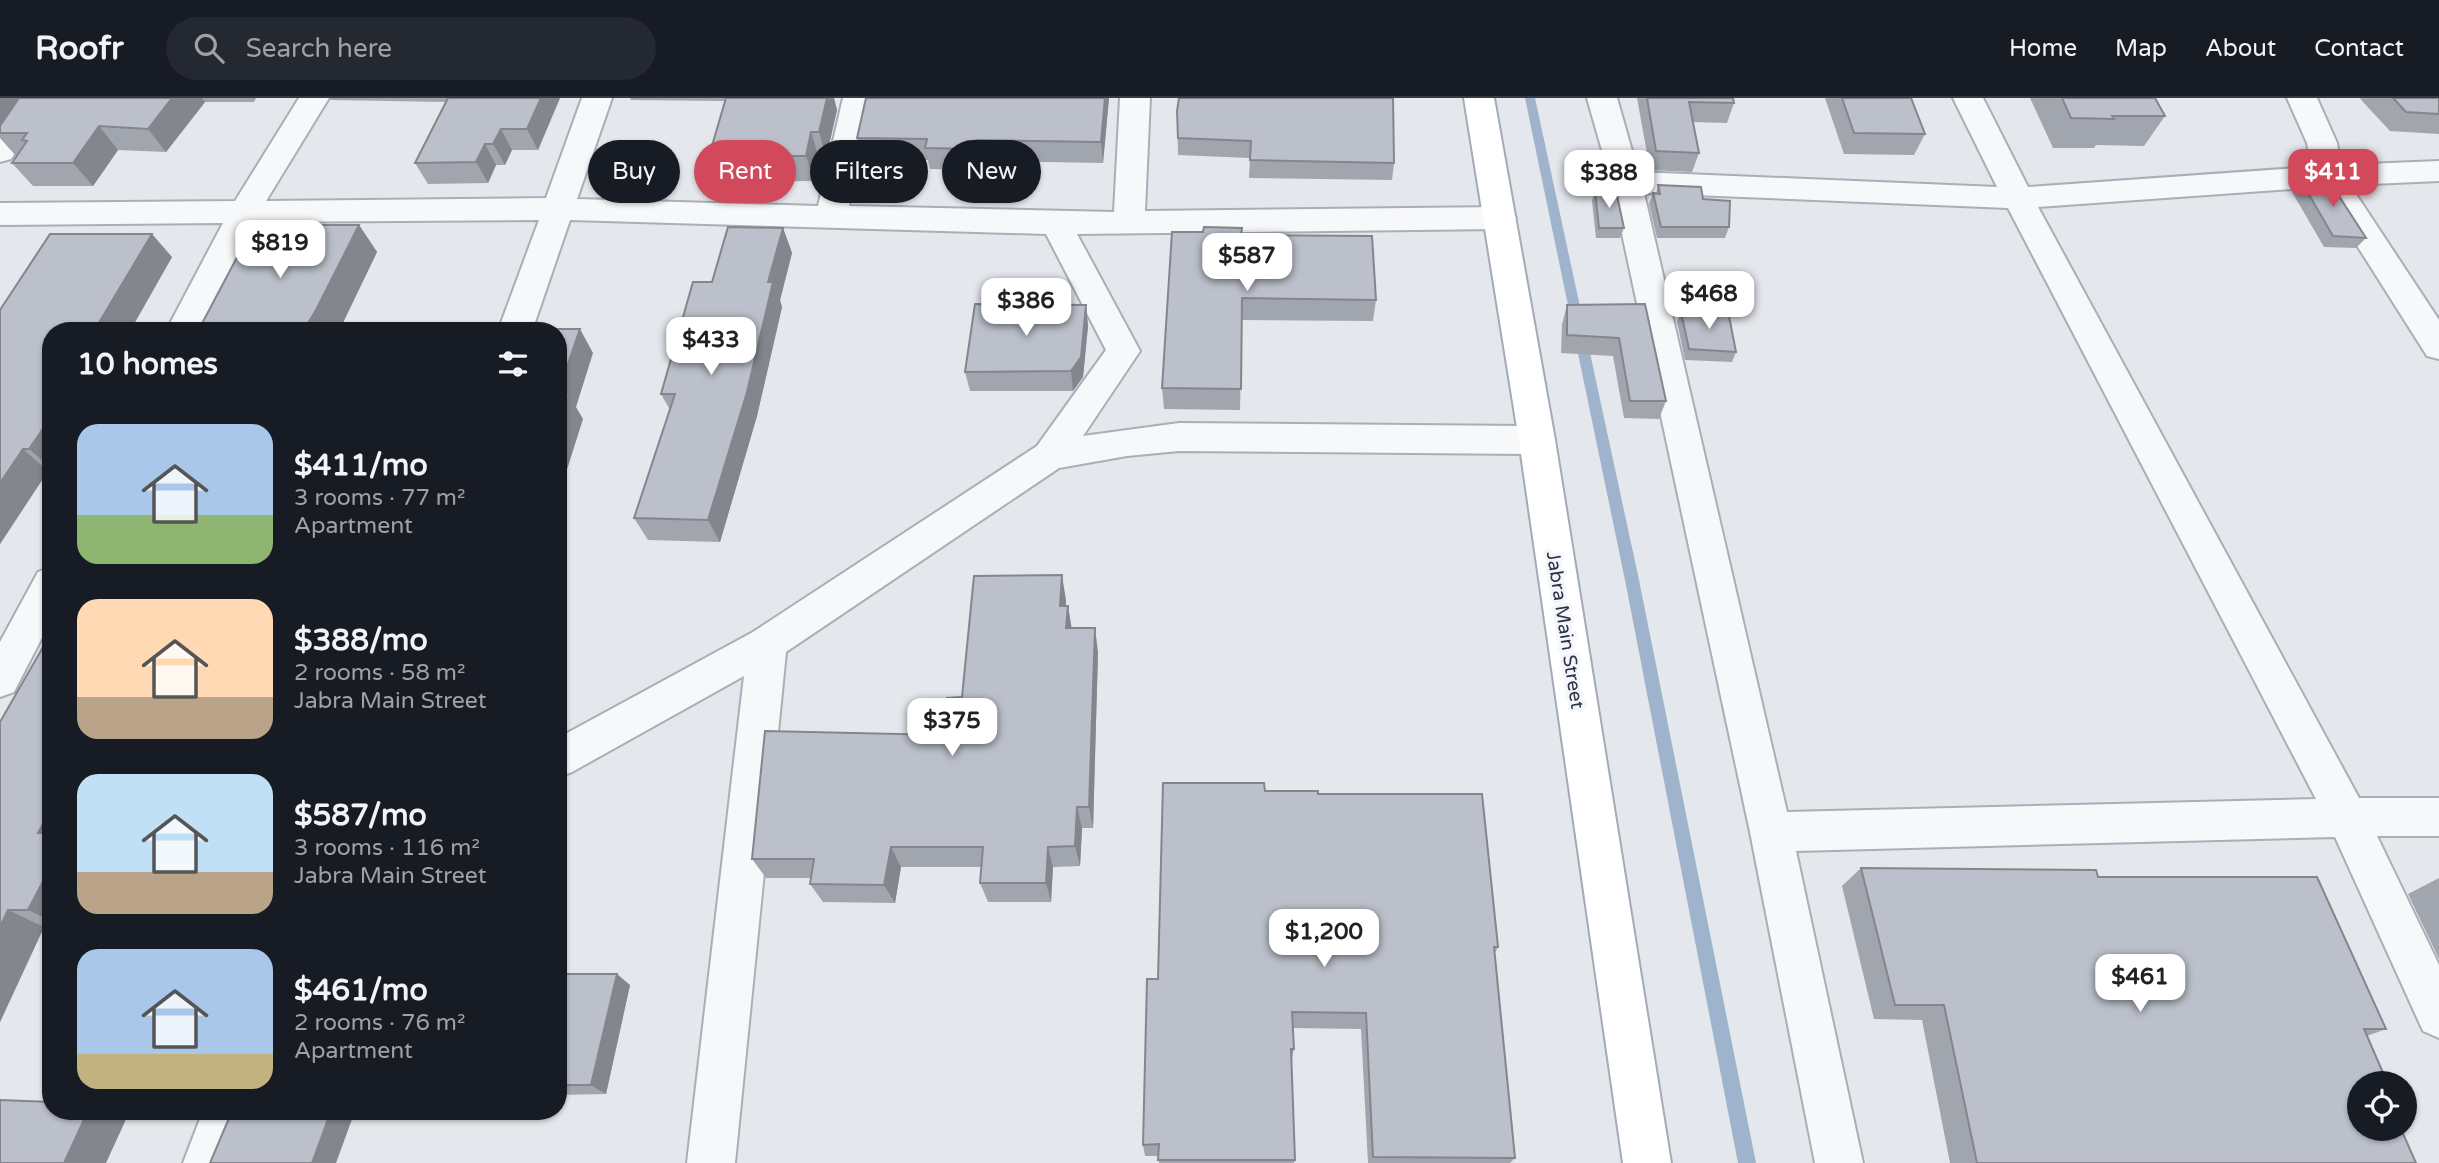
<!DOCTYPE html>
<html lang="en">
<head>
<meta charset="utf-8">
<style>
	:root { --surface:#171b24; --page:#242831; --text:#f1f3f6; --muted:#9ea1a6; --line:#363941; --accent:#d1495b }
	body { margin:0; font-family:"Varela Round",sans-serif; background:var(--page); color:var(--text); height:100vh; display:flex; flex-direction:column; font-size:26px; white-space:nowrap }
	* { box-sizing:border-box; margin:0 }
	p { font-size:23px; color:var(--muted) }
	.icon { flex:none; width:38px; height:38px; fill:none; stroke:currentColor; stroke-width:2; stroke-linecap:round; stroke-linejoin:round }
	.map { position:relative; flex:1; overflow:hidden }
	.panel { position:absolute; left:42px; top:224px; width:525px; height:798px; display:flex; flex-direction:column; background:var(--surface); border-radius:28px; box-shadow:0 2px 5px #0004 }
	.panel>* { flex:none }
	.hud { position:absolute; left:588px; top:42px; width:665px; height:63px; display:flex; gap:14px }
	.controls { position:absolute; left:2347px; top:973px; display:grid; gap:14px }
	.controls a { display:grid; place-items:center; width:70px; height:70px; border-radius:50%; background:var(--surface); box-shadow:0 2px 5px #0004; font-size:35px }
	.price { position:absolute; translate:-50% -60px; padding:0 16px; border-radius:14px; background:#fff; color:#222; font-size:23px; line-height:46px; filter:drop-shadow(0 2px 4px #0008) }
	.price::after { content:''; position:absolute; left:50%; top:42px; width:21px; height:16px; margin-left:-10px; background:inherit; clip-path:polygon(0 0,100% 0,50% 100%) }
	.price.active { background:var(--accent); color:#fff }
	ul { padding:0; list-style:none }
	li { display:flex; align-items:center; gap:21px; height:175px; padding:0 35px }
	li span { display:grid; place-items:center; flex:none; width:196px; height:140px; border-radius:21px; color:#555 }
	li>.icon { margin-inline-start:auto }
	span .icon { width:84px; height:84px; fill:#fffc; stroke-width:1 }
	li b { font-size:30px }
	h2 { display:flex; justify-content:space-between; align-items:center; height:84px; padding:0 35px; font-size:30px }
	.pill { padding:0 24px; border-radius:32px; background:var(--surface); box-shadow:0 2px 5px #0004; font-size:24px; line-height:63px }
	.pill.active { background:var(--accent); color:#fff }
	header { display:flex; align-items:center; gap:42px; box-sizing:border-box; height:98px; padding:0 35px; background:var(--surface); border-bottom:2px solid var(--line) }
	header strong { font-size:33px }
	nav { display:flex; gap:38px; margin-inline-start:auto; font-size:24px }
	.search { width:490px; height:63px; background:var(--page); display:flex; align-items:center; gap:18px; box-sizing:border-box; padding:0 24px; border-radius:38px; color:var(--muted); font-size:26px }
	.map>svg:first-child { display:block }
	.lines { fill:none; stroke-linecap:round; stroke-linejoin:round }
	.stream { fill:#9fb4cc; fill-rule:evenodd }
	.minor-casing { stroke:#a9aeb7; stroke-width:4 }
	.major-casing { stroke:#a3abb8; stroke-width:4 }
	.minor { fill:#f7f8fa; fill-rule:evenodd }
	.major { fill:#fff; fill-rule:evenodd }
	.wall { fill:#a1a5ae }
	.shaded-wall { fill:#83868d }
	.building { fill:#bbc0ca; stroke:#83868d; stroke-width:2 }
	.labels { text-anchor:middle; stroke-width:7; stroke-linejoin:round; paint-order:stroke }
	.street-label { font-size:19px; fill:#2b3445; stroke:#f4f6f9 }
</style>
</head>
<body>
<header>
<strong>Roofr</strong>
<div class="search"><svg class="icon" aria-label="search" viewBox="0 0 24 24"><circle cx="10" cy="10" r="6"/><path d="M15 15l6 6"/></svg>Search here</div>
<nav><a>Home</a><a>Map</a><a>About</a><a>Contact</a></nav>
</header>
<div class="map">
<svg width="2439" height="1065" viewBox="0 0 2439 1065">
	<rect width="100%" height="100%" fill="#e4e7ec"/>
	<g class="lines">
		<polygon class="stream" points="1525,0 1535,0 1639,482 1756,1065 1738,1065 1625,482"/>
		<g class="minor-casing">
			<g id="minor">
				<polygon points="22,0 52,0 11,61 0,64 0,32"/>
				<polygon points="299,0 329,0 266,103 546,100 582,0 612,0 577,101 818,108 843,0 873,0 849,108 1114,114 1120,0 1150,0 1145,113 1500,109 1511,112 1516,120 1511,128 1500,131 1077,136 1140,253 1083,338 1179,325 1537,328 1549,332 1555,342 1549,352 1537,356 1179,353 1127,358 1059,370 786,554 735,1065 687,1065 744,578 572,674 558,679 558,640 753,534 1037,348 1106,252 1046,136 570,122 532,233 498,233 539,122 254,124 199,233 166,233 223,125 0,127 0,105 235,103"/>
				<path d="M1587,0H1617L1638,74L1997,89L1953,0H1983L2028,89L2311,69L2307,45L2287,0H2317L2337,45L2341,67L2439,63V83L2350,87L2439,222V261L2427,258L2320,89L2038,109L2359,700H2439V738H2377L2439,867V940L2423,933L2335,739L1796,753L1863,1065H1815L1750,734L1611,84ZM1644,95L2008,110L2316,701L1787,714Z"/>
				<polygon points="51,469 51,522 14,594 0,599 0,544 38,474"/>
				<polygon points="203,1013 250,1013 231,1065 183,1065"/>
			</g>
		</g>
		<g class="major-casing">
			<polygon id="major" points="1464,0 1494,0 1555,342 1671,1065 1623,1065 1519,342"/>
		</g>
		<use href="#minor" class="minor"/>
		<use href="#major" class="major"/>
	</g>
	<g class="wall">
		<polygon points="19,0 256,0 254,4 205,4 166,54 118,52 93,88 33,88 12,65 16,58 0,40 0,28"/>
		<polygon points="329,0 560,0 538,52 512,52 505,67 496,67 488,85 428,86 415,65 446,4 331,2"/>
		<polygon points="630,0 834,0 837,12 826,60 819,60 814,83 719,84 709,58 725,3 631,2"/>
		<polygon points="866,0 1109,0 1103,65 980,63 978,72 930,71 928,62 862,60 857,40"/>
		<polygon points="1637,0 1733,0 1734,5 1727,25 1693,24 1699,55 1692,74 1650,72"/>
		<polygon points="1825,0 1911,0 1925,36 1914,57 1844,56"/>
		<polygon points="2030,0 2155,0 2165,18 2144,48 2096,47 2094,50 2053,50"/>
		<polygon points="2360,0 2439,0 2439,36 2390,33 2363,4"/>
		<polygon points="1177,13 1394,65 1392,82 1249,80 1250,60 1178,57"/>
		<polygon points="2301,83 2366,140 2356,150 2324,149 2292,94"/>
		<polygon points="1658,87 1703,101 1729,129 1725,140 1657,140 1649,106 1653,95 1656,96"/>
		<polygon points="1595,92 1624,130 1620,140 1596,140 1592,103"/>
		<polygon points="359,127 377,154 339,233 198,233 268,148"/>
		<polygon points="783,130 792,155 780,202 782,209 757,318 720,444 648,442 634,420 670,312 661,296 712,184"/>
		<polygon points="1242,137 1376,202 1373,223 1242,222 1240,312 1164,311 1162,290"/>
		<polygon points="172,159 130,233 51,233 51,373 48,373 0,446 0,212"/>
		<polygon points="1645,206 1666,303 1659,321 1624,320 1613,258 1561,255 1562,226 1567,207"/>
		<polygon points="1086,207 1088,228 1083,279 1073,293 970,293 965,274"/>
		<polygon points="1681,214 1736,254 1732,264 1685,262 1677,224"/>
		<polygon points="1066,502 1066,508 1068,508 1071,530 1098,554 1093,730 1082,730 1080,768 1053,769 1051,804 988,804 980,785 982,769 901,769 895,805 823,804 810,786 811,780 766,780 752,761 943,637 962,599"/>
		<polygon points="51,535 51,829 44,829 0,924 0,624"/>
		<polygon points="1265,693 1318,696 1498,849 1495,855 1515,1060 1510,1065 1368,1065 1361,931 1292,930 1294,951 1291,965 1295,1062 1294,1065 1159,1065 1158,1058 1145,1058 1143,1047 1158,881"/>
		<polygon points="1861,770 2098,779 2386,931 2367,938 2384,977 2378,979 2416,1065 1950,1065 1922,922 1874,921 1842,788"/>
		<polygon points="2439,780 2439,861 2408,796"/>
		<polygon points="558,876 630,887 606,996 558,997"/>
	</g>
	<g class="shaded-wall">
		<polygon points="0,0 19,0 0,27"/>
		<polygon points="172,0 202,0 205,4 166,54 148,31"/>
		<polygon points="541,0 560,0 538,52 527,31"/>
		<polygon points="826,0 834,0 837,12 826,60 819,34"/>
		<polygon points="1105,0 1109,0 1103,65 1101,44"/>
		<polygon points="99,28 118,52 93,88 73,65"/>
		<polygon points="501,31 512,52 505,67 493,46"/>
		<polygon points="811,34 819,60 814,83 806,58"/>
		<polygon points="976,42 980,63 978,72 974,51"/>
		<polygon points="485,46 496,67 488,85 476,64"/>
		<polygon points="359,127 377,154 339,233 311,233 307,227"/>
		<polygon points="783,130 792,155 780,202 782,209 757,318 720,444 708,422"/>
		<polygon points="152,136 172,159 130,233 94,233"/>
		<polygon points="1086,207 1088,228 1083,279 1073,293 1071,273"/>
		<polygon points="298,226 303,233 295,233"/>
		<polygon points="580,231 593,255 576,309 583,321 558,400 558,295"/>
		<polygon points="51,319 51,370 29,351"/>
		<polygon points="23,351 48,373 0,446 0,385"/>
		<polygon points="1062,477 1066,502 1065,533 1060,508"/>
		<polygon points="1068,508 1072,532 1066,530"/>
		<polygon points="1095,530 1098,554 1093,730 1089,709"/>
		<polygon points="1077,709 1082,730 1080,768 1075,748"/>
		<polygon points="51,711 51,742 38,735"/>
		<polygon points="891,749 901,769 895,805 884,787"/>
		<polygon points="1048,749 1053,769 1051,804 1046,785"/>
		<polygon points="51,768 51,823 28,812"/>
		<polygon points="8,812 44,829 0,924 0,829"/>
		<polygon points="617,876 630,887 606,996 591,987"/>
		<polygon points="88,1013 116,1013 128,1017 106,1065 64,1065"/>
		<polygon points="331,1013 355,1013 336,1065 312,1065"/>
	</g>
	<g class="building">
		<polygon points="19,0 172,0 148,31 99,28 73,65 12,65 27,43 22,42 27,35 0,35 0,28"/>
		<polygon points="448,0 541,0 527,31 501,31 493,46 485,46 476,64 415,65"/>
		<polygon points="726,0 827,0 819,34 811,34 806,58 709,58"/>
		<polygon points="866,0 1105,0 1101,44 976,42 974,51 925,50 927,41 857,40"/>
		<polygon points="1179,0 1393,0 1394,65 1250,62 1251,43 1178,40 1177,13"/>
		<polygon points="1647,0 1733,0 1734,5 1689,4 1699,55 1656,53"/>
		<polygon points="1842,0 1911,0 1925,36 1854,35"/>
		<polygon points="2062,0 2155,0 2165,18 2112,18 2114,21 2071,20"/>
		<polygon points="2393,0 2439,0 2439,16 2406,14"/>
		<polygon points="2328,81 2366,140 2333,138 2301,83"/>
		<polygon points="1658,87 1701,89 1703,101 1730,103 1729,129 1661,129 1653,95 1660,96"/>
		<polygon points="1595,92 1616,93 1624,130 1599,130"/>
		<polygon points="279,127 359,127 316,212 307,227 298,226 295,233 198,233 243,148 268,148"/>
		<polygon points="728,129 783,130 768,184 773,184 747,294 708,422 634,420 675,296 661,296 693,184 712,184"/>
		<polygon points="1204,129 1242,130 1241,137 1372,138 1376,202 1242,200 1241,291 1162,290 1172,134 1203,134"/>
		<polygon points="50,136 152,136 94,233 51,233 51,319 29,351 23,351 0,385 0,212"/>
		<polygon points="975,206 1086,207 1081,259 1071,273 965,274"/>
		<polygon points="1645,206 1666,303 1630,303 1619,240 1567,237 1567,207"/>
		<polygon points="1728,213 1736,254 1689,251 1681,214"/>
		<polygon points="506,231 580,231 558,295 558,233 505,233"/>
		<polygon points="558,297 569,297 558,330"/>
		<polygon points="1062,477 1060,508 1068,508 1066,530 1095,530 1089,709 1077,709 1075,748 1048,749 1046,785 980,785 983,749 891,749 884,787 810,786 814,761 752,761 765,633 943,637 947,600 962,599 974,478"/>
		<polygon points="51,535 51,711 38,735 51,735 51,768 28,812 8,812 0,829 0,624"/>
		<polygon points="1163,685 1264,685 1265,693 1318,693 1318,696 1482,696 1498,849 1494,849 1515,1060 1373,1059 1366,915 1292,914 1294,951 1291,951 1295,1062 1158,1062 1159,1046 1143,1047 1147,881 1158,881"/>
		<polygon points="1861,770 2096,772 2098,779 2317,779 2386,931 2364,931 2384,977 2377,977 2381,985 2359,985 2359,1031 2401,1031 2416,1065 1977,1065 1944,907 1895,907"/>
		<polygon points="558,876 617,876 591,987 558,987"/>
		<polygon points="0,1002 51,1004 51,1013 88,1013 64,1065 0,1065"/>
		<polygon points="232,1013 331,1013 312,1065 210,1065"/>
	</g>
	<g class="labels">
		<g class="street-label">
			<text transform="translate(1566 532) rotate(81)" y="7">Jabra Main Street</text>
		</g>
	</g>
</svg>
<div class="controls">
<a><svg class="icon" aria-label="locate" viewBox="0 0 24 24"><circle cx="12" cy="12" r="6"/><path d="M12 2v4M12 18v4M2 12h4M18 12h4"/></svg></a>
</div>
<b class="price active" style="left:2333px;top:111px">$411</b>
<b class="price" style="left:1609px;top:112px">$388</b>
<b class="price" style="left:280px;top:182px">$819</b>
<b class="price" style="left:1247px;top:195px">$587</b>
<b class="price" style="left:1709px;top:233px">$468</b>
<b class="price" style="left:1026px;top:240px">$386</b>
<b class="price" style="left:711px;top:279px">$433</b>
<b class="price" style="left:952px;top:660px">$375</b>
<b class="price" style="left:1324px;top:871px">$1,200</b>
<b class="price" style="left:2140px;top:916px">$461</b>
<div class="hud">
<a class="pill">Buy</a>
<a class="pill active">Rent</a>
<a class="pill">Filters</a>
<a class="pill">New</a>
</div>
<section class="panel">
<h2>10 homes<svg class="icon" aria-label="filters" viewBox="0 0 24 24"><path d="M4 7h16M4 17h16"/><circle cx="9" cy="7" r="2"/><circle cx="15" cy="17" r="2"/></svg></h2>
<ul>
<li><span style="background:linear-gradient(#a9c7e8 65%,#8fb573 0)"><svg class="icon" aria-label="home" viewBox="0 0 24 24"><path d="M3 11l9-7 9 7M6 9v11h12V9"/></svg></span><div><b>$411/mo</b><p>3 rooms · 77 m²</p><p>Apartment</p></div></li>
<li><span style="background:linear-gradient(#ffd9b3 70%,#b9a48a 0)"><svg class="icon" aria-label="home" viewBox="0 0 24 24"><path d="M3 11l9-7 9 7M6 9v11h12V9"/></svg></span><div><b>$388/mo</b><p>2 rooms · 58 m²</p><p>Jabra Main Street</p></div></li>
<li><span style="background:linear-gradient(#bfe0f5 70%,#b9a48a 0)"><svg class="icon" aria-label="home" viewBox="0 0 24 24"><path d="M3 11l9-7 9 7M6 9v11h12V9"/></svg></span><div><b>$587/mo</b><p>3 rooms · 116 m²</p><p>Jabra Main Street</p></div></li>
<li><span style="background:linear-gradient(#a9c7e8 75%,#c2b280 0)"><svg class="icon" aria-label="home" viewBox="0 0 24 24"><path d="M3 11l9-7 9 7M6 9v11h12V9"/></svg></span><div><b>$461/mo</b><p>2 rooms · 76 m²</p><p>Apartment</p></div></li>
</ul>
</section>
</div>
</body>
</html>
